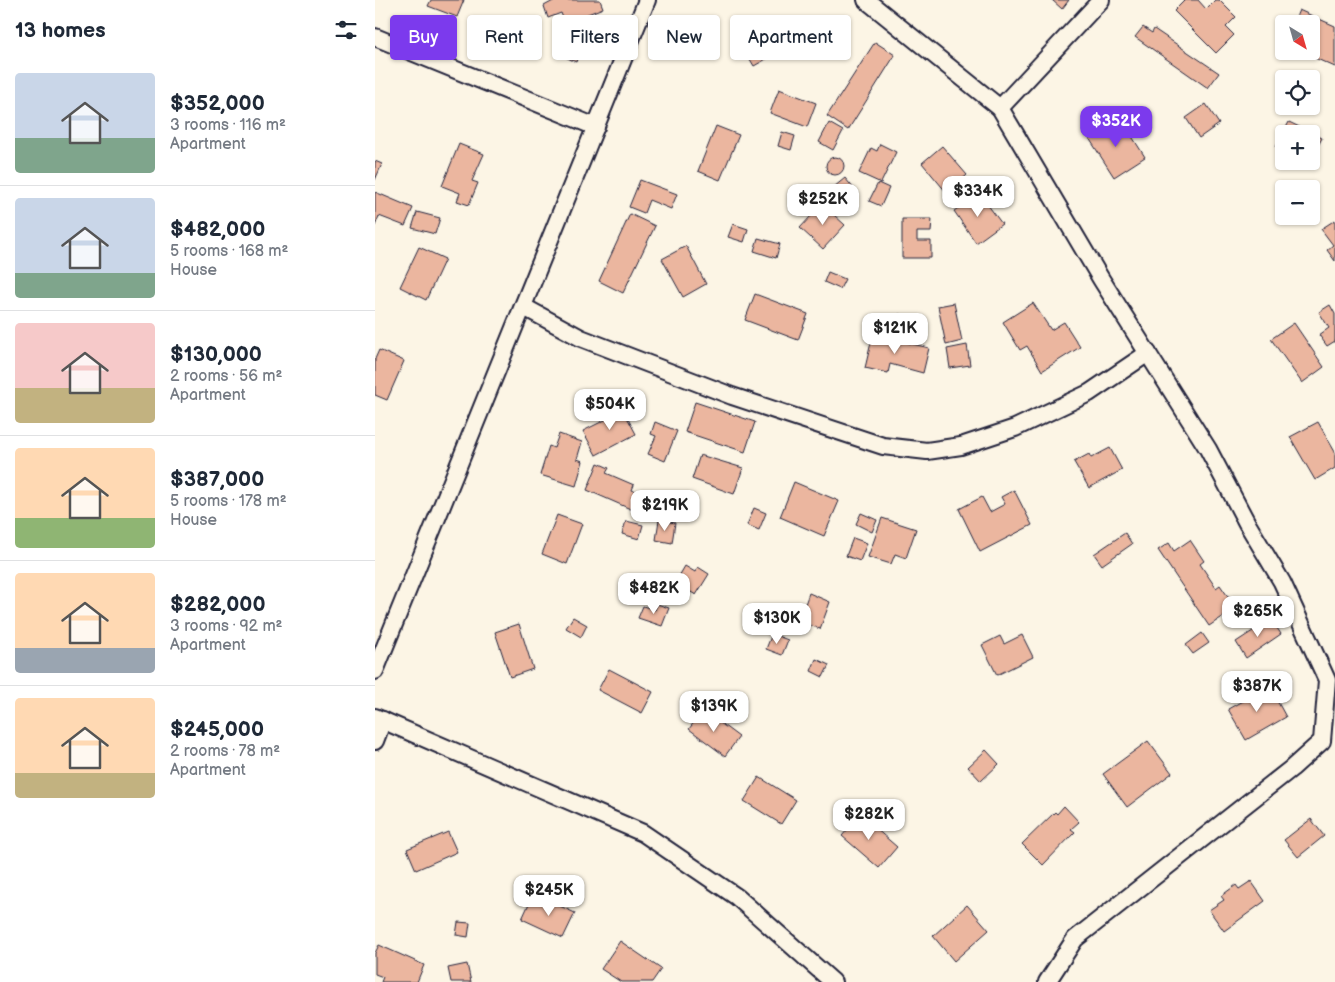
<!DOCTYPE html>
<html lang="en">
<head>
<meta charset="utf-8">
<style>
	:root { --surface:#fff; --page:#f2f2f3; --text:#1f2937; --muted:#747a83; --line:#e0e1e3; --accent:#7c3aed }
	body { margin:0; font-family:"Balsamiq Sans",sans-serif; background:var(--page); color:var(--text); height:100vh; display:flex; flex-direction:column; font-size:19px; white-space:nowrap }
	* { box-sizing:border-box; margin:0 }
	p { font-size:16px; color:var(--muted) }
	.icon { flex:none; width:28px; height:28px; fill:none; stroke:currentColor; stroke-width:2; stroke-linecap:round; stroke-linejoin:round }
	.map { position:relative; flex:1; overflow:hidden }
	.drawer { display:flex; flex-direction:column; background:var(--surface); width:375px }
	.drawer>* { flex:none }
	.guide { position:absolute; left:15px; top:15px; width:475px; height:45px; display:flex; gap:10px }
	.needle { width:32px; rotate:143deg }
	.tools { position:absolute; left:900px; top:15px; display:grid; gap:10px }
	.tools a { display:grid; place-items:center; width:45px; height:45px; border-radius:5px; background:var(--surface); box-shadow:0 1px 4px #0004; font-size:25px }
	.price { position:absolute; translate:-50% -42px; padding:0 11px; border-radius:10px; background:#fff; color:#222; font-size:16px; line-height:32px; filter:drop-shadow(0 1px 2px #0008) }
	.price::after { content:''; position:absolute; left:50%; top:30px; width:15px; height:11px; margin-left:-8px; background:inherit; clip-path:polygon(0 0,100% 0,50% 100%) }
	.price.on { background:var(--accent); color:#fff }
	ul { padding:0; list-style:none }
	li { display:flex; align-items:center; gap:15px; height:125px; padding:0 15px }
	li+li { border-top:1px solid var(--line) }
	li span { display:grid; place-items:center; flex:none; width:140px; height:100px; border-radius:5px; color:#555 }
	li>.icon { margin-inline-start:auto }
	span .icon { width:60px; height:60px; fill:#fffc; stroke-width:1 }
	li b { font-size:21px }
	h2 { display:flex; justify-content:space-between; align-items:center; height:60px; padding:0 15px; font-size:21px }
	.chip { padding:0 18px; border-radius:5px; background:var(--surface); box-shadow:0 1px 4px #0004; font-size:18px; line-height:45px }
	.chip.on { background:var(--accent); color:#fff }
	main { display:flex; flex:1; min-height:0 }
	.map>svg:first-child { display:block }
	.building { fill:#ebb69f; stroke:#22223b }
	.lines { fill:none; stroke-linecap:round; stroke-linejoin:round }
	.street-casing { stroke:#22223b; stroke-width:20 }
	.street { stroke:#fcf5e5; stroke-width:16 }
</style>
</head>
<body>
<main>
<section class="drawer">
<h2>13 homes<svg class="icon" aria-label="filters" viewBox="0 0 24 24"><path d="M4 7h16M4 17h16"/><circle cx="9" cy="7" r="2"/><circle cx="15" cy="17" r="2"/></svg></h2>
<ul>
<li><span style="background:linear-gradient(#c9d6e8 65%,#7fa58c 0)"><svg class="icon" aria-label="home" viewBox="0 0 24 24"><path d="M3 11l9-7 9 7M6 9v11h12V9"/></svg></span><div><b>$352,000</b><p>3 rooms · 116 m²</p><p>Apartment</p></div></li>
<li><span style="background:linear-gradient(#c9d6e8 75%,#7fa58c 0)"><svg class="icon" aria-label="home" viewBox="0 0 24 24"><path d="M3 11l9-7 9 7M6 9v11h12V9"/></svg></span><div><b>$482,000</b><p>5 rooms · 168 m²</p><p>House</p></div></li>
<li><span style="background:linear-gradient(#f6c9c9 65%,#c2b280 0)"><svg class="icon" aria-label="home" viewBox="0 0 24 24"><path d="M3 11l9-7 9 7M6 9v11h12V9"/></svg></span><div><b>$130,000</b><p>2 rooms · 56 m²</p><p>Apartment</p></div></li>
<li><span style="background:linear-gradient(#ffd9b3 70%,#8fb573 0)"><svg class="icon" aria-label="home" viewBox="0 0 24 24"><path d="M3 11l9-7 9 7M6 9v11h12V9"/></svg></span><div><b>$387,000</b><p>5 rooms · 178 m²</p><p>House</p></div></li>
<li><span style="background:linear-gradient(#ffd9b3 75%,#9aa5b1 0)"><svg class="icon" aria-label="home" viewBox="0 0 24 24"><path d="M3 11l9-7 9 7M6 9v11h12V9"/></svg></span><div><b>$282,000</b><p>3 rooms · 92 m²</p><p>Apartment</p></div></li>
<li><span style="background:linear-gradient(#ffd9b3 75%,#c2b280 0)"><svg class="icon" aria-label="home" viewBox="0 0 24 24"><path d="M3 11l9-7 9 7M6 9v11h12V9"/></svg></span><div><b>$245,000</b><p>2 rooms · 78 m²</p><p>Apartment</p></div></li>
</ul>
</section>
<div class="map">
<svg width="960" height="982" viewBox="0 0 960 982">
	<rect width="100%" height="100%" fill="#fcf5e5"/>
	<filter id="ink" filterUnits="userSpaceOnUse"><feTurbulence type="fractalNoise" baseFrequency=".02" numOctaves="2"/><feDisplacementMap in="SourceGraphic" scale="10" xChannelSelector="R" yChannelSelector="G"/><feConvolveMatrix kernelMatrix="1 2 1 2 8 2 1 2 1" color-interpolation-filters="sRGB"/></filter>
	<g filter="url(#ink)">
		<g class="building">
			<polygon points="56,0 89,0 82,17 53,6"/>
			<polygon points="180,0 225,0 228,8 190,23 186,13 173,18 169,6"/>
			<polygon points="677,0 694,0 687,9"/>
			<polygon points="810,0 823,0 831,9 840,0 844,0 861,17 851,27 859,35 841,53 799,11"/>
			<polygon points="924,10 960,26 960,67 924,51 936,51 936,24 918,24"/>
			<polygon points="406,22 418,44 379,66 366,44"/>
			<polygon points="768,27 777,33 779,29 844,73 833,88 760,37"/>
			<polygon points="500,42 520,55 473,130 452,116"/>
			<polygon points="193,46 205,51 201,62 188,56"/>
			<polygon points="404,89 441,103 432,127 395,113"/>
			<polygon points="831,104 844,124 824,138 811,118"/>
			<polygon points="733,121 741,134 751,127 770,157 739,177 712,135"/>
			<polygon points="914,122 947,138 936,159 936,134 909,134 909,150 901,147"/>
			<polygon points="454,123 468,131 458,150 444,142"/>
			<polygon points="341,126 364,135 345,180 323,171"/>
			<polygon points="407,132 420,136 416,150 403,146"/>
			<polygon points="84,144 109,154 97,181 103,183 94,205 82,201 85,193 67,186"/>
			<polygon points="505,144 521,152 506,183 484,173 496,148 502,151"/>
			<polygon points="567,146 592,175 572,193 547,163"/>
			<circle cx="460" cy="166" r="9"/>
			<polygon points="0,161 7,164 0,180"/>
			<polygon points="470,178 480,190 470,199 459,187"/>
			<polygon points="265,180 302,194 296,209 274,200 269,213 254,207"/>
			<polygon points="503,183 514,188 506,206 494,201"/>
			<polygon points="0,192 38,208 30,226 4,216 0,226"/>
			<polygon points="604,193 627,224 601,243 579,211"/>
			<polygon points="447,204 470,225 448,249 425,228"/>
			<polygon points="42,212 65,218 60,234 37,228"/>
			<polygon points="255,214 280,226 248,293 224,281"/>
			<polygon points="527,219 557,219 556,232 542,232 542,241 556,241 556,258 527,258"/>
			<polygon points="960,220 960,261 952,250 958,245 946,229"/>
			<polygon points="358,224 373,229 369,242 353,237"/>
			<polygon points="383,238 405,244 401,258 379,251"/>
			<polygon points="311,246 331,284 308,297 287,259"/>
			<polygon points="44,247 70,259 51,300 25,287"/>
			<polygon points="453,272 470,279 465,289 449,282"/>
			<polygon points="380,294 433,314 423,340 370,320"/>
			<polygon points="579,303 587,341 571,345 563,306"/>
			<polygon points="658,303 676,330 689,322 705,347 667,371 652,346 645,350 628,322"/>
			<polygon points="955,305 960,314 960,341 952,346 944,335 954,328 944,312"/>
			<polygon points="524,314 535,317 529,338 518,334"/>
			<polygon points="919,323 949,367 927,383 896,339"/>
			<polygon points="498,334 554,348 548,373 515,364 513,373 490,368"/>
			<polygon points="592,345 595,365 575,368 572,349"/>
			<polygon points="4,350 29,361 12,400 0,395 0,359"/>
			<polygon points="320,402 380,422 370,452 310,432"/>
			<polygon points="245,404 261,434 221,455 208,431 236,417 233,411"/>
			<polygon points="280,422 302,431 290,461 273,454 281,436 276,434"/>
			<polygon points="943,422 960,452 960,468 940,480 915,437"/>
			<polygon points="184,434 207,442 202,459 208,461 201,486 165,475 174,446 179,448"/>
			<polygon points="735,448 747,470 714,488 699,462 714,454 716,458"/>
			<polygon points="325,455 368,468 359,494 317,479"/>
			<polygon points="223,463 234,468 231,473 259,485 257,490 267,495 260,511 212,490"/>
			<polygon points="419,482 464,501 449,536 405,517"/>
			<polygon points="639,490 657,525 605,552 584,509 607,497 615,512 630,504 626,497"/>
			<polygon points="379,508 391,513 384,530 372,525"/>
			<polygon points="486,513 502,520 497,532 481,524"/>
			<polygon points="182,515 207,524 192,564 167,554"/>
			<polygon points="507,518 541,529 531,558 520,554 516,564 493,557"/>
			<polygon points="284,520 300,523 297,543 281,540"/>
			<polygon points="251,521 268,525 264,539 247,534"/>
			<polygon points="750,533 757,544 727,565 719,554"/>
			<polygon points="478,538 492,543 485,561 471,556"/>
			<polygon points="815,540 829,561 825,564 841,588 845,585 861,608 834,626 783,550 794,543 799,551"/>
			<polygon points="310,566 320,572 323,567 334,574 321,595 300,583"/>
			<polygon points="434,593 455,602 445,629 424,621"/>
			<polygon points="282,604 294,608 287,626 263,618 268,606 280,610"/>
			<polygon points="198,617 212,625 206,637 191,628"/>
			<polygon points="896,619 906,634 871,658 861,642"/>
			<polygon points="144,624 158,669 135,677 120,632"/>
			<polygon points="827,633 834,643 818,654 811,645"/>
			<polygon points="397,634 413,640 407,655 391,649"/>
			<polygon points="647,635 658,657 622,675 607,645 625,636 629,644"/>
			<polygon points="441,659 454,665 448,677 436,671"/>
			<polygon points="234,669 278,692 267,713 223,690"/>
			<polygon points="894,686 911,717 871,740 853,709"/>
			<polygon points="328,710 364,737 350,756 314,729"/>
			<polygon points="773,741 797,773 752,807 728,774"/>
			<polygon points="611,750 624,764 606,781 593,767"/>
			<polygon points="384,777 421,800 406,824 369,801"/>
			<polygon points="689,806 704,822 696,829 700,832 668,865 647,844 680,812 682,814"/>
			<polygon points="485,815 522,847 504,868 467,836"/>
			<polygon points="936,819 949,836 923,857 909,840"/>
			<polygon points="73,832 82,852 41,870 32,849"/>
			<polygon points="876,881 890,901 849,931 834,910 849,900 846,896 861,885 864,889"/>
			<polygon points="157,897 170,903 172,900 200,913 188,938 147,919"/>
			<polygon points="592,905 614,930 579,961 558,936"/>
			<polygon points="83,922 95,923 93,937 81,935"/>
			<polygon points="245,941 286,969 277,982 246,982 226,969"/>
			<polygon points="4,945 49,965 42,982 6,982 8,977 0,974 0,953"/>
			<polygon points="92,964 96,982 76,982 73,968"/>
		</g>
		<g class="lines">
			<g class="street-casing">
				<g id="street">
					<polyline points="491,0 625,108 726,279 833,449 873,525 907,582 952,680 947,741 917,768 700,939 672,982"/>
					<polyline points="0,37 221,127"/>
					<polyline points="625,108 726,0"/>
					<polyline points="149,307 206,338 357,396 508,446 552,451 586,446 640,428 714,393 773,353"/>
					<polyline points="0,671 272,0"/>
					<polyline points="0,717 268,833 362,897 458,982"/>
					<polyline points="0,741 8,720"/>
				</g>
			</g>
			<use href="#street" class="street"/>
		</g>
	</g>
</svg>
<div class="tools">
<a><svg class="needle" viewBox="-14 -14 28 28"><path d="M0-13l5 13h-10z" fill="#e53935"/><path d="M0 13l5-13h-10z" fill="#747a83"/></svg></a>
<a><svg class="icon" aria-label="locate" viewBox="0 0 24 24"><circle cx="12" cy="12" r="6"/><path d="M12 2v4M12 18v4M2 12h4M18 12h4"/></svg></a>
<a>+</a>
<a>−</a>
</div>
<b class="price on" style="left:741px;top:148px">$352K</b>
<b class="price" style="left:603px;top:218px">$334K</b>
<b class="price" style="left:448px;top:226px">$252K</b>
<b class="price" style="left:520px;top:355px">$121K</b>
<b class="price" style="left:235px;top:431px">$504K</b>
<b class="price" style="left:290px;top:532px">$219K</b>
<b class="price" style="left:279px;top:615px">$482K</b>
<b class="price" style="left:883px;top:638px">$265K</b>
<b class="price" style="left:402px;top:645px">$130K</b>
<b class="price" style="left:882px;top:713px">$387K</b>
<b class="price" style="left:339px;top:733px">$139K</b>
<b class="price" style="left:494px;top:841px">$282K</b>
<b class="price" style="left:174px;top:917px">$245K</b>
<div class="guide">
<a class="chip on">Buy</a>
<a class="chip">Rent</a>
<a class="chip">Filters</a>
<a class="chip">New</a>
<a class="chip">Apartment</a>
</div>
</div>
</main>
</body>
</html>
